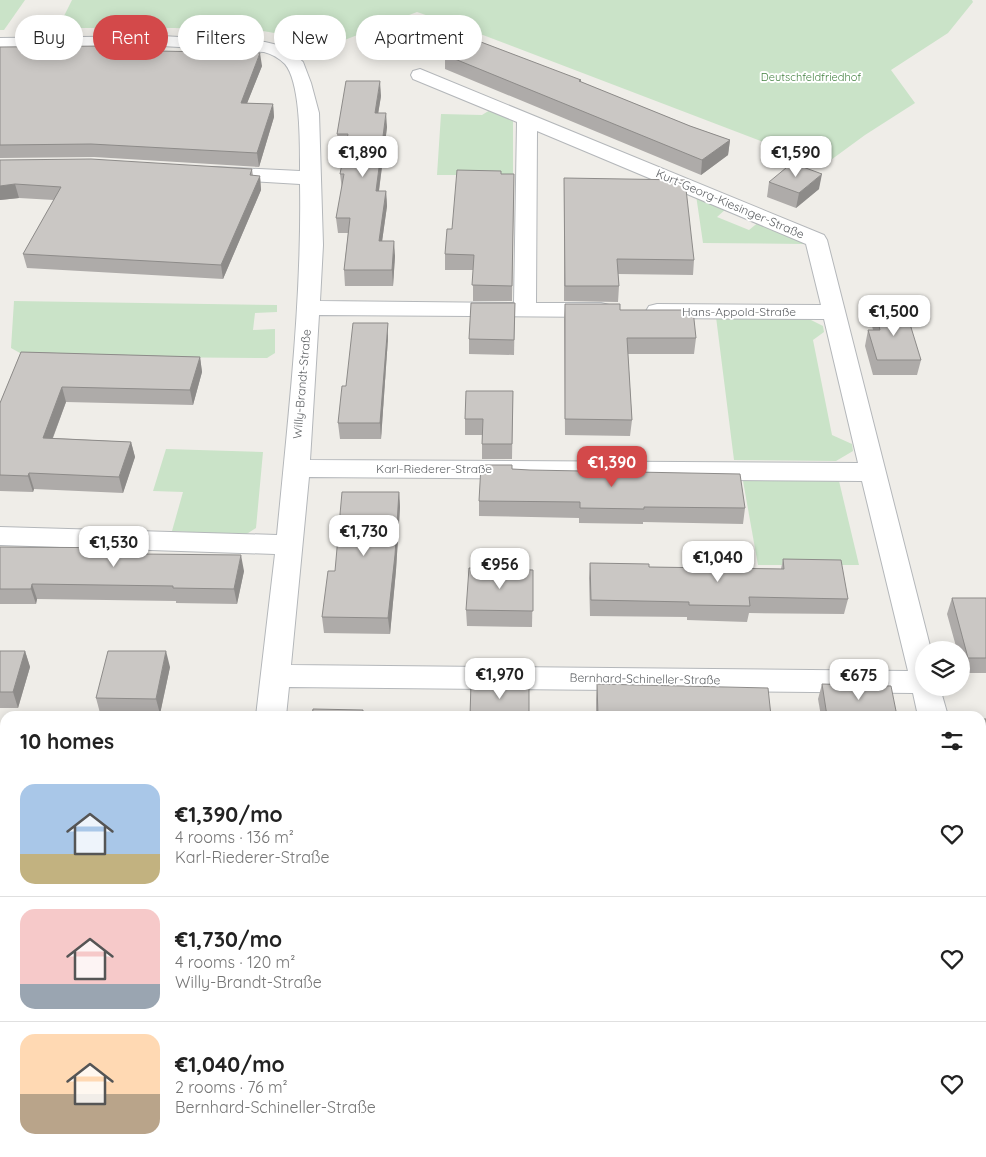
<!DOCTYPE html>
<html lang="en">
<head>
<meta charset="utf-8">
<style>
	:root { --surface:#fff; --page:#f2f2f2; --text:#222; --muted:#767676; --line:#e0e0e0; --accent:#d3494a }
	body { margin:0; font-family:Quicksand,sans-serif; background:var(--page); color:var(--text); height:100vh; display:flex; flex-direction:column; font-size:19px; white-space:nowrap }
	* { box-sizing:border-box; margin:0 }
	p { font-size:16px; color:var(--muted) }
	.icon { flex:none; width:28px; height:28px; fill:none; stroke:currentColor; stroke-width:2; stroke-linecap:round; stroke-linejoin:round }
	.map { position:relative; flex:1; overflow:hidden }
	.panel { position:absolute; left:0px; top:711px; width:986px; height:446px; display:flex; flex-direction:column; background:var(--surface); border-radius:15px 15px 0 0; box-shadow:0 2px 12px #0003 }
	.panel>* { flex:none }
	.guide { position:absolute; left:15px; top:15px; width:500px; height:45px; display:flex; gap:10px }
	.tools { position:absolute; left:915px; top:641px; display:grid; gap:10px }
	.tools a { display:grid; place-items:center; width:55px; height:55px; border-radius:50%; background:var(--surface); box-shadow:0 2px 12px #0003; font-size:25px }
	.price { position:absolute; translate:-50% -42px; padding:0 11px; border-radius:10px; background:#fff; color:#222; font-size:16px; line-height:32px; filter:drop-shadow(0 1px 2px #0008) }
	.price::after { content:''; position:absolute; left:50%; top:30px; width:15px; height:11px; margin-left:-8px; background:inherit; clip-path:polygon(0 0,100% 0,50% 100%) }
	.price.active { background:var(--accent); color:#fff }
	ul { padding:0; list-style:none }
	li { display:flex; align-items:center; gap:15px; height:125px; padding:0 20px }
	li+li { border-top:1px solid var(--line) }
	li span { display:grid; place-items:center; flex:none; width:140px; height:100px; border-radius:15px; color:#555 }
	li>.icon { margin-inline-start:auto }
	span .icon { width:60px; height:60px; fill:#fffc; stroke-width:1 }
	li b { font-size:21px }
	h2 { display:flex; justify-content:space-between; align-items:center; height:60px; padding:0 20px; font-size:21px }
	.pill { padding:0 18px; border-radius:22px; background:var(--surface); box-shadow:0 2px 12px #0003; font-size:18px; line-height:45px }
	.pill.active { background:var(--accent); color:#fff }
	.map>svg:first-child { display:block }
	.green { fill:#cae3c8 }
	.lines { fill:none; stroke-linecap:round; stroke-linejoin:round }
	.street-casing { stroke:#b4b7ba; stroke-width:2 }
	.street { fill:#fff; fill-rule:evenodd }
	.wall { fill:#aeaba9 }
	.shaded-wall { fill:#8d8b89 }
	.building { fill:#cac7c4; stroke:#8d8b89 }
	.labels { text-anchor:middle; stroke-width:4; stroke-linejoin:round; paint-order:stroke }
	.far-park-label { font-size:11px; fill:#448242; stroke:#fff }
	.street-label { font-size:12px; fill:#5f6265; stroke:#fff }
</style>
</head>
<body>
<div class="map">
<svg width="986" height="1157" viewBox="0 0 986 1157">
	<rect width="100%" height="100%" fill="#efede8"/>
	<g class="green">
		<polygon points="0,0 25,0 4,30 0,30"/>
		<polygon points="72,0 972,0 973,2 948,33 891,70 915,103 865,135 824,165 475,32 417,12 316,51 280,34 263,31 174,28 58,28"/>
		<polygon points="490,110 513,119 513,175 437,175 441,114 482,115"/>
		<polygon points="696,195 727,208 717,217 749,230 760,221 802,240 805,244 703,243"/>
		<polygon points="14,301 277,305 277,312 255,313 253,330 275,329 275,353 267,358 141,357 20,353 11,348"/>
		<polygon points="716,317 807,318 823,326 824,332 813,340 832,435 852,444 853,451 836,461 734,460"/>
		<polygon points="166,449 263,452 256,528 245,535 172,531 183,492 153,491"/>
		<polygon points="743,481 839,481 859,565 758,565"/>
	</g>
	<g class="lines">
		<g class="street-casing">
			<g id="street">
				<path d="M162,36L265,42L286,47L303,62L311,83L319,113L323,245L320,301L514,303L517,122L413,79L411,75L413,71L420,69L824,235L827,240L931,650H924V688H940L948,716H918L913,693L289,687L286,716H256L275,554L0,545V527L277,535C288,419 302,302 300,184L214,179L207,177L204,173L207,169L214,167L300,171C300,146 301,83 285,64C279,58 272,54 264,52L162,46L0,48V38ZM537,131L806,244L821,305L657,304L649,306L646,311L649,316L657,318L824,319L858,463L310,460L319,315L601,317L609,315L612,310L609,305L601,303H536ZM309,477L862,481L908,671L291,665Z"/>
				<polygon points="981,898 986,899 986,977 981,977 981,947 985,947 981,945"/>
				<polygon points="986,1135 986,1157 962,1157 964,1152 981,1152 981,1137"/>
				<polygon points="185,1152 223,1152 222,1157 184,1157"/>
				<rect x="557" y="1152" width="38" height="5"/>
			</g>
		</g>
		<use href="#street" class="street"/>
	</g>
	<g class="wall">
		<polygon points="0,47 107,50 262,66 247,103 273,104 274,117 259,167 94,157 0,158"/>
		<polygon points="445,55 581,80 581,82 690,126 730,140 728,155 701,175 445,69"/>
		<polygon points="381,96 378,113 387,127 379,191 386,191 387,206 382,241 395,256 393,286 345,286 344,270 348,233 338,233 336,218 342,189 340,174 345,149 339,149 337,134"/>
		<polygon points="0,160 252,169 253,176 260,176 261,190 223,279 27,268 23,254 54,200 19,198 0,200"/>
		<polygon points="501,174 514,174 512,301 473,301 473,270 445,270 445,254 452,229"/>
		<polygon points="564,178 694,260 693,275 618,274 619,286 618,302 564,301"/>
		<polygon points="769,182 819,189 796,208 767,197"/>
		<polygon points="515,303 514,355 469,354 469,339"/>
		<polygon points="565,304 620,310 696,338 694,354 628,354 632,420 630,436 565,435 564,319"/>
		<polygon points="875,311 921,360 917,375 873,375 865,346 868,330 873,330 872,326"/>
		<polygon points="388,338 381,439 340,439 338,423 346,386"/>
		<polygon points="21,352 200,357 202,372 193,405 66,402 53,438 131,442 135,457 123,493 34,489 33,492 0,491 0,403"/>
		<polygon points="513,391 512,459 482,459 482,435 465,435 465,419"/>
		<polygon points="512,469 745,508 743,524 643,522 643,524 579,523 579,518 479,516 479,501"/>
		<polygon points="399,492 400,507 396,570 390,634 324,633 322,617 335,571"/>
		<polygon points="0,547 142,548 144,554 244,571 237,604 176,603 176,601 37,599 36,604 0,604"/>
		<polygon points="783,559 848,599 844,614 749,613 747,622 687,620 687,617 590,616 589,578 590,563 649,567 781,569"/>
		<polygon points="533,570 532,627 467,626 466,610"/>
		<polygon points="952,598 986,598 986,673 963,673 961,667 961,650 957,650 947,614"/>
		<polygon points="0,651 25,651 30,667 18,708 0,708"/>
		<polygon points="170,667 160,714 100,713 96,698"/>
		<polygon points="597,684 771,716 596,716 596,699"/>
		<polygon points="822,684 897,716 821,716 818,699"/>
		<rect x="981" y="719" width="5" height="56"/>
		<polygon points="981,990 986,1011 986,1053 981,1053"/>
		<polygon points="620,1152 677,1152 678,1157 620,1157"/>
	</g>
	<g class="shaded-wall">
		<polygon points="260,53 262,66 242,116 241,103"/>
		<polygon points="380,81 381,96 376,127 375,113"/>
		<polygon points="273,104 274,117 259,167 257,153"/>
		<polygon points="386,113 387,127 377,205 376,191"/>
		<polygon points="730,140 728,155 701,175 702,160"/>
		<polygon points="822,174 819,189 796,208 799,193"/>
		<polygon points="260,176 261,190 223,279 221,265"/>
		<polygon points="15,184 19,198 0,200 0,186"/>
		<polygon points="386,191 387,206 380,256 379,241"/>
		<polygon points="394,241 395,256 393,286 392,270"/>
		<polygon points="388,323 388,338 381,439 380,423"/>
		<polygon points="200,357 202,372 193,405 190,390"/>
		<polygon points="62,387 66,402 47,453 43,438"/>
		<polygon points="131,442 135,457 123,493 119,477"/>
		<polygon points="29,473 34,489 33,492 28,476"/>
		<polygon points="399,492 400,507 396,570 390,634 388,618"/>
		<polygon points="241,555 244,571 237,604 234,589"/>
		<polygon points="32,584 37,599 36,604 31,589"/>
		<polygon points="25,651 30,667 18,708 13,692"/>
		<polygon points="166,651 170,667 160,714 156,699"/>
		<polygon points="5,786 5,821 2,832 0,828 0,803"/>
		<polygon points="49,1152 58,1152 57,1157 48,1157"/>
	</g>
	<g class="building">
		<polygon points="473,39 581,80 579,81 690,126 730,140 702,160 445,55"/>
		<polygon points="106,46 105,50 260,53 241,103 273,104 257,153 91,144 0,145 0,47"/>
		<polygon points="346,81 380,81 375,113 386,113 376,191 386,191 379,241 394,241 392,270 344,270 350,218 336,218 344,174 340,174 348,134 337,134"/>
		<polygon points="91,159 252,169 250,175 260,176 221,265 23,254 61,187 15,184 0,186 0,160"/>
		<polygon points="792,163 822,174 799,193 769,182"/>
		<polygon points="457,170 501,171 501,174 514,174 512,286 472,285 474,255 445,254 447,229 452,229"/>
		<polygon points="564,178 685,180 694,260 617,259 619,286 565,286"/>
		<polygon points="471,303 515,303 514,340 469,339"/>
		<polygon points="565,304 620,304 620,310 693,310 696,338 627,338 632,420 565,419"/>
		<polygon points="875,311 906,311 921,360 877,360 868,330 880,330"/>
		<polygon points="353,323 388,323 380,423 338,423 342,386 346,386"/>
		<polygon points="21,352 200,357 190,390 62,387 43,438 131,442 119,477 29,473 28,476 0,475 0,403"/>
		<polygon points="466,391 513,391 512,444 482,444 483,419 465,419"/>
		<polygon points="481,465 512,465 512,469 530,470 740,474 745,508 644,507 644,509 580,508 580,502 479,501"/>
		<polygon points="342,492 399,492 395,555 388,618 322,617 328,571 335,571"/>
		<polygon points="0,547 142,548 141,554 241,555 234,589 173,588 173,586 32,584 31,589 0,589"/>
		<polygon points="783,559 841,560 848,599 749,597 750,606 689,605 689,602 591,600 590,563 649,564 649,567 784,569"/>
		<polygon points="469,568 533,570 533,611 466,610"/>
		<polygon points="952,598 986,598 986,658 968,658"/>
		<polygon points="0,651 25,651 13,692 0,692"/>
		<polygon points="108,651 166,651 156,699 96,698"/>
		<polygon points="471,683 529,684 529,716 470,716"/>
		<polygon points="597,684 768,688 771,716 598,716"/>
		<polygon points="822,684 891,686 897,716 827,716"/>
		<polygon points="313,709 363,710 363,716 312,716"/>
		<polygon points="981,719 986,719 986,760 985,760 981,745"/>
		<polygon points="0,764 5,764 5,786 0,803"/>
		<polygon points="981,990 986,1011 986,1041 981,1041"/>
		<polygon points="0,1094 5,1094 5,1152 49,1152 48,1157 0,1157"/>
		<rect x="437" y="1152" width="107" height="5"/>
		<polygon points="622,1152 677,1152 678,1157 624,1157 624,1153"/>
	</g>
	<g class="labels">
		<g class="far-park-label">
			<text x="811" y="81">Deutschfeldfriedhof</text>
		</g>
		<g class="street-label">
			<text transform="translate(730 204) rotate(23)" y="4">Kurt-Georg-Kiesinger-Straße</text>
			<text x="739" y="316">Hans-Appold-Straße</text>
			<text transform="translate(302 384) rotate(-85)" y="4">Willy-Brandt-Straße</text>
			<text x="434" y="473">Karl-Riederer-Straße</text>
			<text transform="translate(645 679) rotate(1)" y="4">Bernhard-Schineller-Straße</text>
		</g>
	</g>
</svg>
<div class="tools">
<a><svg class="icon" aria-label="layers" viewBox="0 0 24 24"><path d="M12 4l9 5-9 5-9-5zM3 14l9 5 9-5"/></svg></a>
</div>
<b class="price" style="left:363px;top:178px">€1,890</b>
<b class="price" style="left:796px;top:178px">€1,590</b>
<b class="price" style="left:894px;top:337px">€1,500</b>
<b class="price active" style="left:612px;top:488px">€1,390</b>
<b class="price" style="left:364px;top:557px">€1,730</b>
<b class="price" style="left:114px;top:568px">€1,530</b>
<b class="price" style="left:718px;top:583px">€1,040</b>
<b class="price" style="left:500px;top:590px">€956</b>
<b class="price" style="left:500px;top:700px">€1,970</b>
<b class="price" style="left:859px;top:701px">€675</b>
<div class="guide">
<a class="pill">Buy</a>
<a class="pill active">Rent</a>
<a class="pill">Filters</a>
<a class="pill">New</a>
<a class="pill">Apartment</a>
</div>
<section class="panel">
<h2>10 homes<svg class="icon" aria-label="filters" viewBox="0 0 24 24"><path d="M4 7h16M4 17h16"/><circle cx="9" cy="7" r="2"/><circle cx="15" cy="17" r="2"/></svg></h2>
<ul>
<li><span style="background:linear-gradient(#a9c7e8 70%,#c2b280 0)"><svg class="icon" aria-label="home" viewBox="0 0 24 24"><path d="M3 11l9-7 9 7M6 9v11h12V9"/></svg></span><div><b>€1,390/mo</b><p>4 rooms · 136 m²</p><p>Karl-Riederer-Straße</p></div><svg class="icon" aria-label="heart" viewBox="0 0 24 24"><path d="M12 20l-8-8c-3-5 5-10 8-4 3-6 11-1 8 4z"/></svg></li>
<li><span style="background:linear-gradient(#f6c9c9 75%,#9aa5b1 0)"><svg class="icon" aria-label="home" viewBox="0 0 24 24"><path d="M3 11l9-7 9 7M6 9v11h12V9"/></svg></span><div><b>€1,730/mo</b><p>4 rooms · 120 m²</p><p>Willy-Brandt-Straße</p></div><svg class="icon" aria-label="heart" viewBox="0 0 24 24"><path d="M12 20l-8-8c-3-5 5-10 8-4 3-6 11-1 8 4z"/></svg></li>
<li><span style="background:linear-gradient(#ffd9b3 60%,#b9a48a 0)"><svg class="icon" aria-label="home" viewBox="0 0 24 24"><path d="M3 11l9-7 9 7M6 9v11h12V9"/></svg></span><div><b>€1,040/mo</b><p>2 rooms · 76 m²</p><p>Bernhard-Schineller-Straße</p></div><svg class="icon" aria-label="heart" viewBox="0 0 24 24"><path d="M12 20l-8-8c-3-5 5-10 8-4 3-6 11-1 8 4z"/></svg></li>
</ul>
</section>
</div>
</body>
</html>
